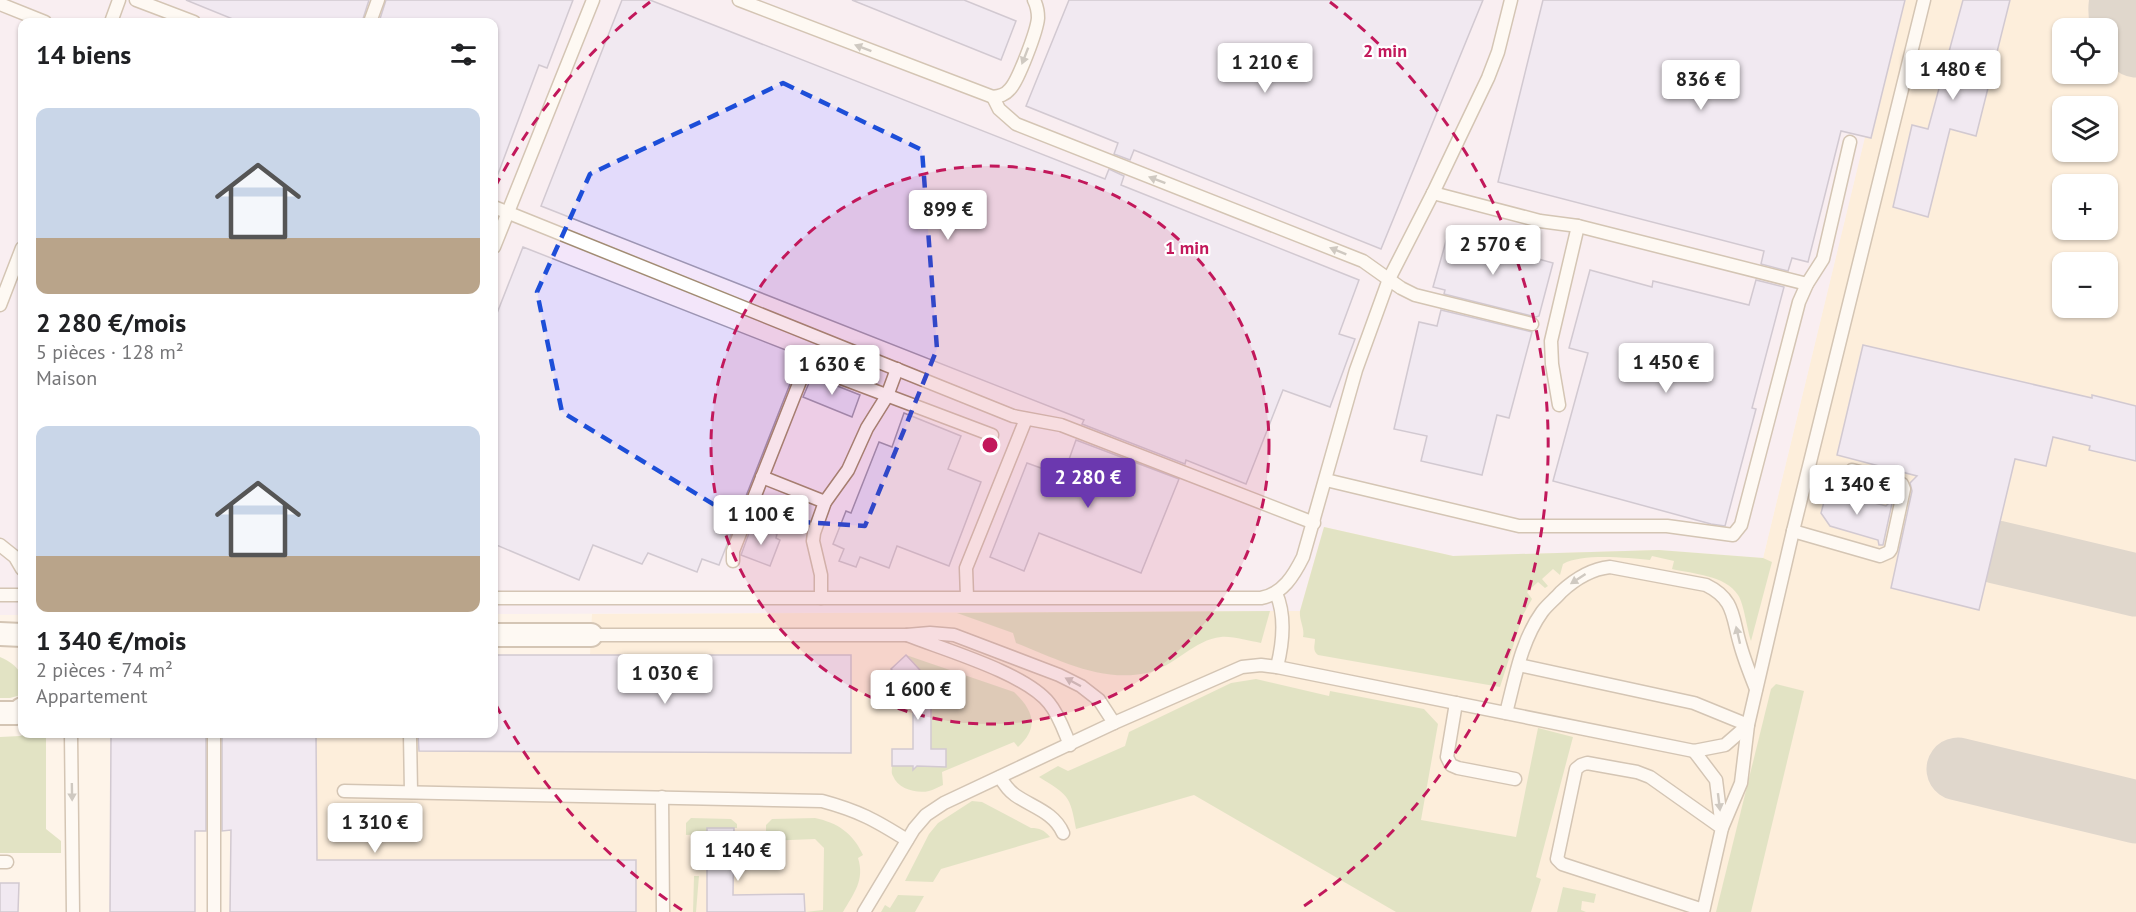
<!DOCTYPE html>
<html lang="fr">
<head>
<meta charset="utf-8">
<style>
	:root { --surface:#fff; --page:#f2f2f2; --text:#202124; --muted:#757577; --accent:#6b38af }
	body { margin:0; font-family:"PT Sans",sans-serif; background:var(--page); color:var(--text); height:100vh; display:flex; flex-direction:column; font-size:22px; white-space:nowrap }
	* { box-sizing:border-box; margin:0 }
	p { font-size:20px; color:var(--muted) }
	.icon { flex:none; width:33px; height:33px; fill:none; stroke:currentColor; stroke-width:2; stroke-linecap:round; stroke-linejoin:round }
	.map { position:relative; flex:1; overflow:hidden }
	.details { position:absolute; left:18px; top:18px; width:480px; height:720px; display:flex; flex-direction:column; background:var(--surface); border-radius:12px; box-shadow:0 2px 4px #0004 }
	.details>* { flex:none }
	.buttons { position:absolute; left:2052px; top:18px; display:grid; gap:12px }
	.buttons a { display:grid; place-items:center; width:66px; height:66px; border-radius:12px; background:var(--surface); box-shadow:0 2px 4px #0004; font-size:30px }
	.price { position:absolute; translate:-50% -51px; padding:0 14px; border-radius:6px; background:#fff; color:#222; font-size:20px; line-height:39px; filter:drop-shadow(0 2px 3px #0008) }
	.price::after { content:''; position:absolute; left:50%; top:36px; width:18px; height:14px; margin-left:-9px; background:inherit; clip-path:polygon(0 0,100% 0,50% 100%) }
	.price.current { background:var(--accent); color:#fff }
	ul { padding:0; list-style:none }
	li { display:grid; align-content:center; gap:12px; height:318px; padding:0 18px }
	li span { display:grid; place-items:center; height:186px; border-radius:12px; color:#555 }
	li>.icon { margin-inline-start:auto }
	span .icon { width:108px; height:108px; fill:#fffc; stroke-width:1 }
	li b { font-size:26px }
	h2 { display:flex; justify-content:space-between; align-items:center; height:72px; padding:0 18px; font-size:26px }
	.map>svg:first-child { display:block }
	.built { fill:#fce6cb; fill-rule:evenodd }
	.industrial { fill:#f3e6fa }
	.green { fill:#c2cf98 }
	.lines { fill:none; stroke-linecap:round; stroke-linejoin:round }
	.taxiway { stroke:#bcb3a8; stroke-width:63 }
	.building { fill:#e3dbfb; stroke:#9d95b3; stroke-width:1.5 }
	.service-casing { stroke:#a28c73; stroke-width:15 }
	.minor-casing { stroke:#a28c73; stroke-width:26 }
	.service { stroke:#fff; stroke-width:12 }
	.minor { stroke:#fff; stroke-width:22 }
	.oneway { fill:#989590 }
	.marked { fill:none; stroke:#1d4ed8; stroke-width:4.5; stroke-dasharray:12 8; stroke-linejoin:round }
	.ring { fill:none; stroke:#c2185b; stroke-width:3; stroke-dasharray:10 8 }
	.centre { fill:#c2185b; stroke:#fff; stroke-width:3 }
	.ring-label { font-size:18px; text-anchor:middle; font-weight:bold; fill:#c2185b; stroke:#fff; stroke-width:4.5; stroke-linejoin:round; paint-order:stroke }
</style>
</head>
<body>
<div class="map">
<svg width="2136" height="912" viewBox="0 0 2136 912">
	<rect width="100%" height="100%" fill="#fef4e9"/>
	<path class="built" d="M1905,0H2136V912H230V734H494V655H590L592,614L1299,611L1324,527L1763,558L1865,136ZM2062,28H2108V74H2062ZM2062,106H2108V152H2062ZM2062,184H2108V230H2062ZM2062,262H2108V308H2062Z"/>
	<polygon class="industrial" points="0,0 1905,0 1865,137 1763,558 1659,550 1453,556 1324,527 1300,611 494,614 494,22 22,22 22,615 0,615"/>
	<g class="green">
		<path d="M1324,527L1453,556L1659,550L1763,558L1772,562L1751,641C1747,629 1744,604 1738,595C1725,575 1693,574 1672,569L1674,561L1652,556L1650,560C1627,558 1583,553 1563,564L1560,575L1553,569L1542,579L1548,586L1545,588L1538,582L1527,592L1532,599L1523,615L1500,687L1318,655C1312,650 1315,646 1315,639L1303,637C1305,628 1299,621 1300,611Z"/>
		<path d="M1270,611L1261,643C1249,641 1233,636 1221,637C1195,639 1174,667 1147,673C1101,683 1057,659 1016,643L1013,633L957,613Z"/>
		<path d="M906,655L1014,692C1033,710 1040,727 1018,747L1014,742L942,772L943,785C938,787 933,790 929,791C917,794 898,789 893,776C891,773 892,770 892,766H917L931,753V683Z"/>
		<path d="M0,657C18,665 26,675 21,695L10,698H0Z"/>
		<path d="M1256,679L1329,696L1330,691L1424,709L1438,724L1421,820L1516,837L1538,728L1573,737L1536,877L1541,879L1531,912H1396L1194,795L1076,829C1070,795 1068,795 1039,777L1058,766L1068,771L1125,746L1129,732L1231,683Z"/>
		<polygon points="1776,684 1804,691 1751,912 1716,912 1771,689"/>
		<polygon points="25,734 46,734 46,829 61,841 61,853 0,853 0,737 20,736"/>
		<path d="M972,801L982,802L1031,828C1040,828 1044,830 1050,837L941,869L933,882L905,881L929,834L938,823Z"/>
		<polygon points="691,818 731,819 737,824 737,828 708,828 707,834 686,835 686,823"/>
		<path d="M815,818C838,823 853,833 863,855L858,858C865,880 854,893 843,912H805L823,910L824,848L815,839L766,841V825L772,819Z"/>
		<polygon points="694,876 699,876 696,912 693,912"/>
		<polygon points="1563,887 1596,894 1594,903 1582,901 1581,910 1586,912 1557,912"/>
		<polygon points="898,895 924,896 915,912 881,912 885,905 890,908"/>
	</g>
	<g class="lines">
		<g class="taxiway">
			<path d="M2121,0C2117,17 2125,33 2136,46"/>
			<polyline points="1996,552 2136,585"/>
			<polyline points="1958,769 2136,812"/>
		</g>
	</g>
	<g class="building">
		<polygon points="186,0 369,0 362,22 240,22"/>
		<polygon points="386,0 573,0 547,68 539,65 495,182 494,182 494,22 379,22"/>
		<polygon points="622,0 650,0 1105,179 1109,169 1124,176 1121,185 1359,280 1339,334 1355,339 1330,407 1283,390 1246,484 1186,460 1185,464 1082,424 1084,420 541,206"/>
		<polygon points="852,0 964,0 1016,21 1001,60"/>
		<polygon points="1069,0 1483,0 1381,249 1134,150 1130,160 1114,154 1118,143 1026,106"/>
		<polygon points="1543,0 1905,0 1871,138 1841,131 1808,262 1792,258 1788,271 1761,264 1764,251 1498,182"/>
		<polygon points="1963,0 2010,0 1976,136 1950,129 1928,217 1893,207 1912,125 1928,129"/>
		<polygon points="1448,234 1553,263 1539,316 1536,317 1444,294 1445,290 1433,287"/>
		<polygon points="523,247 801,356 719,565 702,559 697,572 648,553 642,564 593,545 579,580 494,544 494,321"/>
		<polygon points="1590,270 1652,287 1653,281 1749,305 1756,280 1784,287 1752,408 1756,409 1725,526 1711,524 1553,481 1588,353 1569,348"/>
		<polygon points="1441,310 1532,332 1509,418 1497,415 1482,475 1421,461 1427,436 1394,429 1419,322 1437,326"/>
		<polygon points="1863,345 2092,398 2092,395 2136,406 2136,461 2089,450 2090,446 2053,437 2046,466 2015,459 1979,610 1891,588 1912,491 1910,483 1917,476 1837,455"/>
		<polygon points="812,376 860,395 852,417 803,397"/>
		<polygon points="904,413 961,436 948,469 981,482 949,566 897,546 889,568 860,557 856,567 839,561 844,549 833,544 846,511 851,513 879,442 892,447"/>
		<polygon points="1076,440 1179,479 1141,573 1039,533 1024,571 990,557 1027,463 1063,476"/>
		<polygon points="1827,491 1886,506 1893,499 1883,545 1879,545 1878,540 1830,526 1821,513"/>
		<polygon points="752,525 777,534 776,538 780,540 770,566 741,555"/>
		<polygon points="494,655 851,655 851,753 419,751 418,734 494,734"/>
		<polygon points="906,655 931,682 931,749 946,749 946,767 917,766 913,770 913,766 892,766 892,749 913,749 913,690 891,669"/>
		<polygon points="230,734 316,734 317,860 636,860 636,912 230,912 231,830 222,831 222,736 230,736"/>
		<polygon points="111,735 206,736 206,831 195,831 195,912 110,912"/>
		<polygon points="707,828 734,828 733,895 804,894 805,912 707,912"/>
		<polygon points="0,883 19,883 18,912 0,912"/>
	</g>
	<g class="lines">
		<g class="service-casing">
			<g id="service">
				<polyline points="136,0 194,22"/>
				<path d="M739,0L993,97C1000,96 1005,95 1010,89C1018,81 1037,31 1038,18C1038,12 1037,6 1034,0"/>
				<polyline points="0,4 45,22"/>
				<polyline points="111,22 119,0"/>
				<polyline points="370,22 378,0"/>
				<polyline points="993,97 999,109 1016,124 1363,261 1401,288 1415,295 1532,324"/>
				<polyline points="1433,193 1540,221 1578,226 1807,284"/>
				<polyline points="494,207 1013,416 1061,425 1314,523"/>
				<polyline points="494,247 593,0"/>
				<polyline points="0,305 22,248"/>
				<polyline points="1559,405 1552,364 1551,341 1578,226"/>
				<polyline points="762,477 825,502"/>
				<polyline points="1326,480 1519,526 1667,526 1733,535 1741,525 1799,302 1807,284 1823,259 1850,142"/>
				<polyline points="1793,531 1880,556 1889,552 1891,549 1904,489 1902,484 1897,482 1852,470"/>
				<polyline points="0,545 15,557 22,569"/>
				<polyline points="733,561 733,551 804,371 812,367 992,435"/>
				<path d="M1276,593C1286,616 1283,643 1277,667"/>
				<polyline points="0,595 22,595"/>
				<polyline points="967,597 966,568 1026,419"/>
				<path d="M494,598H1261C1283,594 1294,575 1303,557L1356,370L1389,279L1433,193L1488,78L1498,52L1511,0"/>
				<polyline points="821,598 821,575 813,541 814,533 825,502 848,470 867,428 887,396 897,369"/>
				<polyline points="591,635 907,635"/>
				<polyline points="1519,665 1694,703 1748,725 1741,783 1722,828 1716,780 1694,751"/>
				<polyline points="1456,703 1447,757 1451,765 1458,768 1515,779"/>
				<path d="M1506,713C1515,679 1521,641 1542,612C1547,605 1555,599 1561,592C1575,579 1591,569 1610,567L1706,585C1735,599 1732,617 1740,644C1744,659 1750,674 1756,689"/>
				<polyline points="71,734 73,912"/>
				<polyline points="214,734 214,912"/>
				<polyline points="410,734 411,792"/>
				<path d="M1070,745C1064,731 1059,715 1049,703C1025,673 945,650 907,635L930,633L954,635L1059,675L1081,686L1099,700L1114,723"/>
				<path d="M1000,777C1004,784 1008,790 1015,795C1032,807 1054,812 1063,833"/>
				<path d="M344,791L822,801C859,811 875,820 907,840"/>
				<polyline points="662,797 663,912"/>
				<polyline points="0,862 7,862"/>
				<polyline points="864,912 914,829 926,815 944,803 1114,723 1242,667 1261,665 1277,667 1694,751 1725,745 1748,725 1793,531 1924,0"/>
				<polyline points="1703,912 1722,828 1650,777 1637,772 1587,763 1581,765 1576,769 1557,859 1562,864 1703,910"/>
			</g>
		</g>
		<g class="minor-casing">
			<g id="minor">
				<polyline points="0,634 22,635"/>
				<polyline points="494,635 591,635"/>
				<polyline points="0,713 17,713 22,709"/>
			</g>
		</g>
		<use href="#service" class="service"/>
		<use href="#minor" class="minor"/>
	</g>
	<defs><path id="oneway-solid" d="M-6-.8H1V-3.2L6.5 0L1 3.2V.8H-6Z" transform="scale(1.5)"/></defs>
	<g class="oneway">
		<use href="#oneway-solid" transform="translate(863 48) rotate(-159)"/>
		<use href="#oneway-solid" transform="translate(1025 56) rotate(111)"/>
		<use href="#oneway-solid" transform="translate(1157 180) rotate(-159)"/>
		<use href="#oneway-solid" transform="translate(1338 251) rotate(-158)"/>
		<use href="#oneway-solid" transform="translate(1578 579) rotate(147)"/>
		<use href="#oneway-solid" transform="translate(1738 635) rotate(-103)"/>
		<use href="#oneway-solid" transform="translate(1073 682) rotate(-152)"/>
		<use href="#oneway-solid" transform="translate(72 792) rotate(89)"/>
		<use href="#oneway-solid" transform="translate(1719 802) rotate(83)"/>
	</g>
	<path d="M0 0H2136V912H0ZM783,83L922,150L937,349L865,526L736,518L562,412L537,292L590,174Z" fill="#fef4e9" fill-opacity=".55" fill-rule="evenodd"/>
	<path class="marked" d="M783,83L922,150L937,349L865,526L736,518L562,412L537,292L590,174Z"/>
	<circle cx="990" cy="445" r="279" fill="#c2185b" fill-opacity=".12"/>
	<g class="ring">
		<circle cx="990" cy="445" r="279"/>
		<path d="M682 910A558 558 0 0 1 495 703M495 187A558 558 0 0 1 650 2M1330 2A558 558 0 0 1 1298 910"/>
	</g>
	<circle cx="990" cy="445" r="9" class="centre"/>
	<g class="ring-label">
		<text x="1385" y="57">2 min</text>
		<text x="1187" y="254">1 min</text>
	</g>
</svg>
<div class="buttons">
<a><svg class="icon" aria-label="locate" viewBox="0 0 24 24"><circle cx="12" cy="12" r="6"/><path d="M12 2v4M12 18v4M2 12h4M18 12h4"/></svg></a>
<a><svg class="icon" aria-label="layers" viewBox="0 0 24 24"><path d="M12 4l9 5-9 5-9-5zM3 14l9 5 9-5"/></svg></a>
<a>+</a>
<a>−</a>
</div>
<b class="price" style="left:1265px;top:94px">1 210 €</b>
<b class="price" style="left:1953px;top:101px">1 480 €</b>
<b class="price" style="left:1701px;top:111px">836 €</b>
<b class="price" style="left:948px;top:241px">899 €</b>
<b class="price" style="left:1493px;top:276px">2 570 €</b>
<b class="price" style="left:1666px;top:394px">1 450 €</b>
<b class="price" style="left:832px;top:396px">1 630 €</b>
<b class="price current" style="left:1088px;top:509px">2 280 €</b>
<b class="price" style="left:1857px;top:516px">1 340 €</b>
<b class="price" style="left:761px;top:546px">1 100 €</b>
<b class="price" style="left:665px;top:705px">1 030 €</b>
<b class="price" style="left:918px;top:721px">1 600 €</b>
<b class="price" style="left:375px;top:854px">1 310 €</b>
<b class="price" style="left:738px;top:882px">1 140 €</b>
<section class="details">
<h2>14 biens<svg class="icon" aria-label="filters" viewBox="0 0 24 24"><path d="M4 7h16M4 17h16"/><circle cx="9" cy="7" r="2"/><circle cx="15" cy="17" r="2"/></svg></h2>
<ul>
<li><span style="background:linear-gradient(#c9d6e8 70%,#b9a48a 0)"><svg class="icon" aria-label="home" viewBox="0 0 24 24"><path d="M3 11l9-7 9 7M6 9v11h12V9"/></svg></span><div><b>2 280 €/mois</b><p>5 pièces · 128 m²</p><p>Maison</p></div></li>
<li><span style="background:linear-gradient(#c9d6e8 70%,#b9a48a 0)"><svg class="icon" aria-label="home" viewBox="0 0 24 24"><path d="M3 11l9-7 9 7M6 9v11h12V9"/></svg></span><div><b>1 340 €/mois</b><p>2 pièces · 74 m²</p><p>Appartement</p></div></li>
</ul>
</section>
</div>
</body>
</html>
